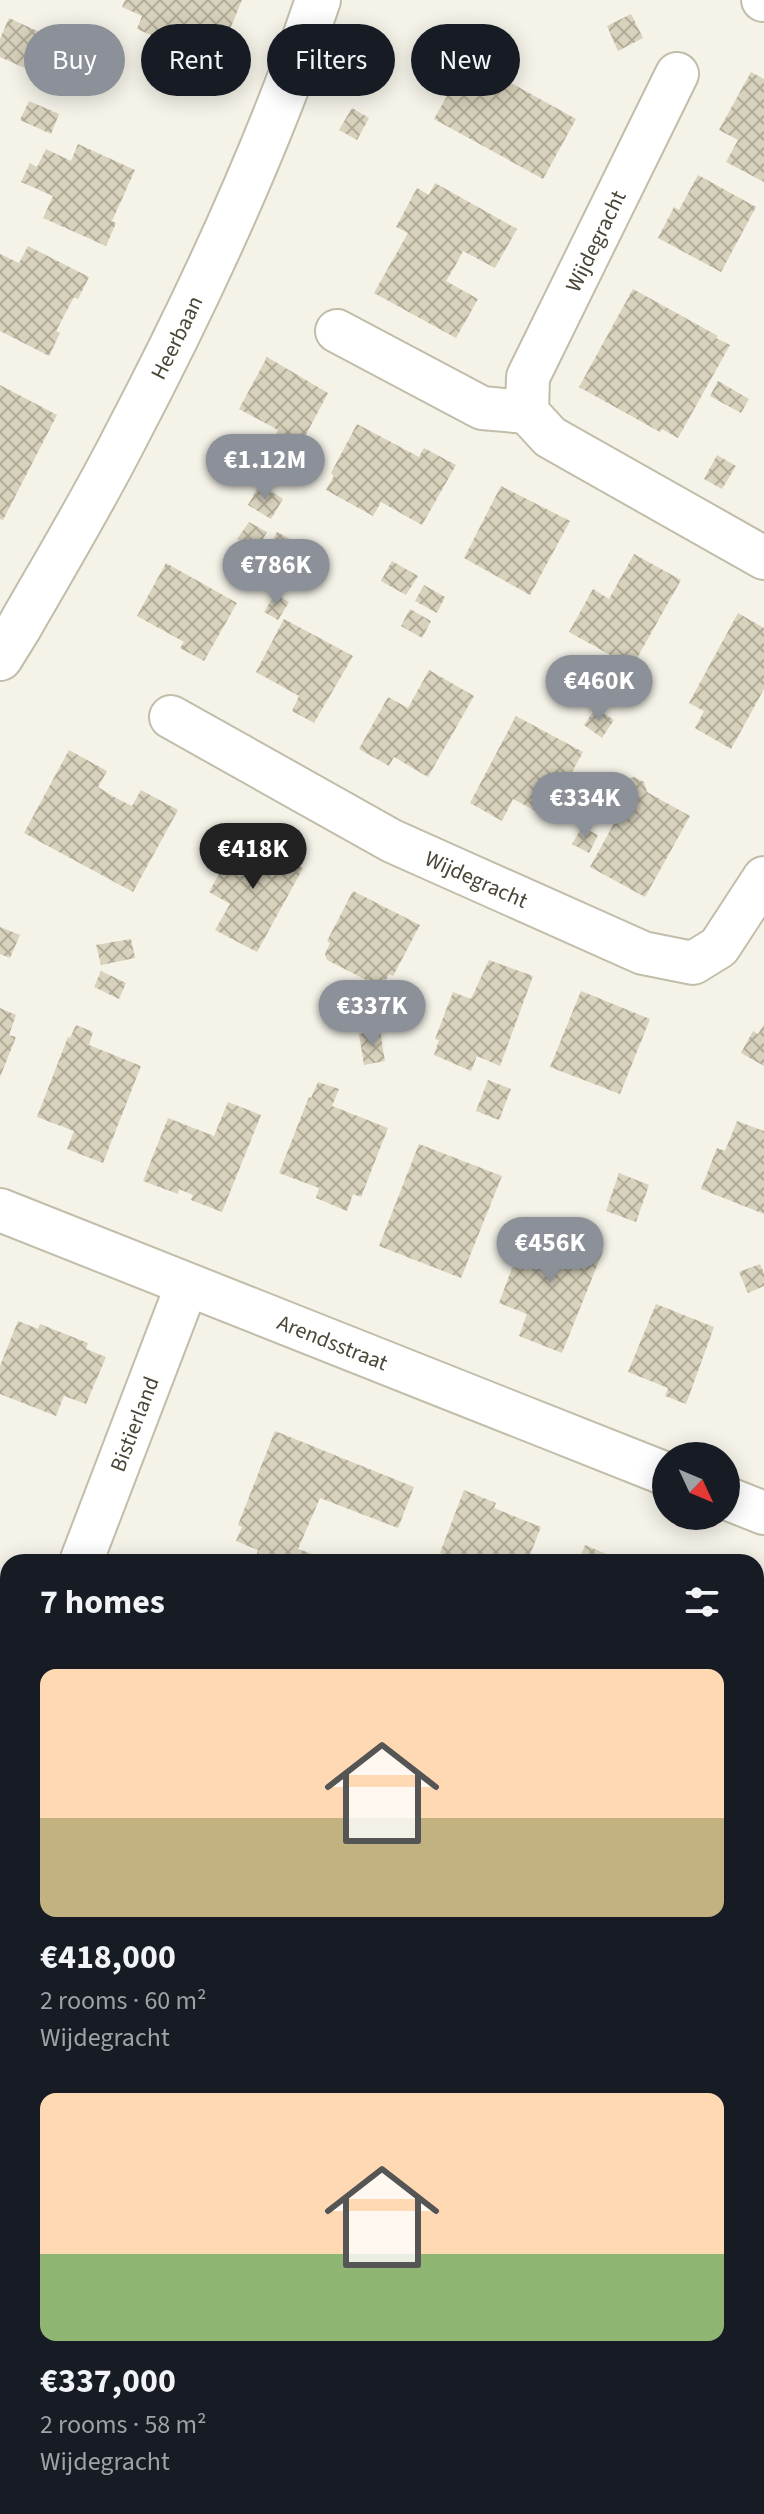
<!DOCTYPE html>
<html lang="en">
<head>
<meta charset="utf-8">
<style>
	:root { --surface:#171b24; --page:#20242c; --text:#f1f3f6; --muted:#9ea1a6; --accent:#8c9099 }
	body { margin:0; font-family:"Source Sans 3",sans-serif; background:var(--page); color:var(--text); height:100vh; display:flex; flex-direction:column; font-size:30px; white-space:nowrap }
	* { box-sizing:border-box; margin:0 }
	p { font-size:26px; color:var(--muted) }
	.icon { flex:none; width:44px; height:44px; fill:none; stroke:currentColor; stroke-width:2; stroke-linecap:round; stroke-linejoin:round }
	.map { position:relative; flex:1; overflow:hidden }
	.sheet { position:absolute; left:0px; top:1554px; width:764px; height:960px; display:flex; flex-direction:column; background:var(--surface); border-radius:24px 24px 0 0; box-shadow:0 4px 20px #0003 }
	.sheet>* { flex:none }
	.banner { position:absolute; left:24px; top:24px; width:716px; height:72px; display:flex; gap:16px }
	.needle { width:52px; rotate:134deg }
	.tools { position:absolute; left:652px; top:1442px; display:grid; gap:16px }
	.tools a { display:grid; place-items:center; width:88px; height:88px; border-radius:50%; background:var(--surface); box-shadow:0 4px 20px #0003; font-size:40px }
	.price { position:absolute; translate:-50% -68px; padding:0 18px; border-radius:28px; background:var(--accent); color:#fff; font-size:26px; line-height:52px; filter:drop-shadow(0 2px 4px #0008) }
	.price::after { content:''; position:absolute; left:50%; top:48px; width:24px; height:18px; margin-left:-12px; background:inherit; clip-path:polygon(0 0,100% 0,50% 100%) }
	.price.current { background:#222; color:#fff }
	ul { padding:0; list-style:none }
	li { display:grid; align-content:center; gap:16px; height:424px; padding:0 40px }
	li span { display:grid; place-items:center; height:248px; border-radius:16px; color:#555 }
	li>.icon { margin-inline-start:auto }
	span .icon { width:144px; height:144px; fill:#fffc; stroke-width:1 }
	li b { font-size:34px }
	h2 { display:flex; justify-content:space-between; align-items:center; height:96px; padding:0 40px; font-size:34px }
	.chip { padding:0 28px; border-radius:36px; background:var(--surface); box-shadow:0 4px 20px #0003; font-size:28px; line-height:72px }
	.chip.current { background:var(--accent); color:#fff }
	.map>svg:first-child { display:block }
	.grass { fill:url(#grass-tufts) }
	.building { fill:url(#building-cross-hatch) }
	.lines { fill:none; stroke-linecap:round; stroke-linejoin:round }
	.minor-casing { stroke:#c2bda9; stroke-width:46 }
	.tertiary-casing { stroke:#c2bda9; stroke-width:48 }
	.minor { stroke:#fff; stroke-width:42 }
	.tertiary { stroke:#fff; stroke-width:44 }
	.labels { text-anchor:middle; stroke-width:6; stroke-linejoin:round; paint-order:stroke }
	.street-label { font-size:22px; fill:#4a4536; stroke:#fff }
</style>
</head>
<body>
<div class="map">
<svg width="764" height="2514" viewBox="0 0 764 2514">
	<defs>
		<pattern id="grass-tufts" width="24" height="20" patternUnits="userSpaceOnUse" patternTransform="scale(2)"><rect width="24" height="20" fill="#c7eead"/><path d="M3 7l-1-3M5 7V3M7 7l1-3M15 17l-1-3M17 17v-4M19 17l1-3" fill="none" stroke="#accd95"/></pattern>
		<pattern id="building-cross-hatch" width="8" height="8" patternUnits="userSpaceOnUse" patternTransform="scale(2)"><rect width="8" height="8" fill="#d8d2bc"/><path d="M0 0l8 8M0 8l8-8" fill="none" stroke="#b1ac9a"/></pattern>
	</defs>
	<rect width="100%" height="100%" fill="#f5f3e8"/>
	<g class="grass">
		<polygon points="8,1802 8,2149 0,2146 0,1823"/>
		<polygon points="298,2506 497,2506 494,2514 295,2514"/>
	</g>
	<g class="building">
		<polygon points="125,0 242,0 216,63 137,29 142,16 122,7"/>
		<polygon points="631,14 643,38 618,51 607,26"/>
		<polygon points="9,18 46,35 29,70 0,57 0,39"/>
		<polygon points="468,59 576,119 543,179 434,119"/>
		<polygon points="751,72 764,79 764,182 726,162 738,140 719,130"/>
		<polygon points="29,101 59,114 51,134 20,120"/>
		<polygon points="352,108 369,118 357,140 339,130"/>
		<polygon points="78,144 135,170 112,221 116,223 106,246 43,218 53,196 21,182 30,163 37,167 46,149 71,161"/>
		<polygon points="698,175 756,207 721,272 658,238 674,207 679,210"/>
		<polygon points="435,183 517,229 495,268 463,251 455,266 446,281 478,299 456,338 374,293 408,233 396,227 417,188 429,195"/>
		<polygon points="28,246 89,277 78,299 74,297 56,331 60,333 49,356 0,331 0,254 19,263"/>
		<polygon points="633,289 718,336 716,338 730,345 678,438 662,429 660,432 579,387"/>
		<polygon points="267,357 328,393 295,455 272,442 278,430 239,409"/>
		<polygon points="718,381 749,399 741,413 710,396"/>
		<polygon points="0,385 57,415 3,520 0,519"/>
		<polygon points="357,424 419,457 424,448 456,465 422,525 381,502 373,516 326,490 334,476 331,473"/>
		<polygon points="717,455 736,466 722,489 704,479"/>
		<polygon points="260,484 283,499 271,519 248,505"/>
		<polygon points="501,486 570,521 530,595 464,558"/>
		<polygon points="249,522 267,532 256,551 237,539"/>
		<polygon points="277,532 294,541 267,591 250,582"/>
		<polygon points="634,554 681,580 632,667 569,632 593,589 609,599"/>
		<polygon points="392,561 418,576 406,595 381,581"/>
		<polygon points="166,563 237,603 204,661 180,648 184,642 137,616"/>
		<polygon points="424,585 445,597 437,613 415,601"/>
		<polygon points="275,594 289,602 278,620 264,612"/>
		<polygon points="410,609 431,621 422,638 401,626"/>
		<polygon points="738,613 764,628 764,689 731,749 695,728 704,711 689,703"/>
		<polygon points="284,619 353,656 314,723 292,711 299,696 256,672"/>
		<polygon points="429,670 474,696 428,777 394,757 389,766 359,749 388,697 408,708"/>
		<polygon points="596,708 614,720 602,738 584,725"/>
		<polygon points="516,716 583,752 547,817 513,799 502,821 470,803"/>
		<polygon points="69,750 107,771 98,787 114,797 132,806 141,790 178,810 133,892 24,833"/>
		<polygon points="634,777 644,782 647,792 690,816 645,897 590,867 623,807 614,803 626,780"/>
		<polygon points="582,827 598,835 589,853 572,844"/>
		<polygon points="241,834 303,868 257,952 215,930 230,904 209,892"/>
		<polygon points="353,891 420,925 393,976 389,974 382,988 327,960 325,954 330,943 327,941"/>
		<polygon points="0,927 20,935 10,958 0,954"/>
		<polygon points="131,939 135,958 101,965 96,945"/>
		<polygon points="489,960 533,976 500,1066 477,1056 471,1071 434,1055 439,1040 435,1039 453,992 471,999"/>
		<polygon points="101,971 126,983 119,999 94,987"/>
		<polygon points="581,991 650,1019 620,1094 550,1067"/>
		<polygon points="0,1008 16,1015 9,1035 16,1037 0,1077"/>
		<polygon points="764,1024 764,1066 741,1053 753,1031 758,1034"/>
		<polygon points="76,1025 93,1032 89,1045 141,1066 103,1163 67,1149 74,1131 37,1117 68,1037 70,1038"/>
		<polygon points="380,1031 385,1061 364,1065 359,1034"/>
		<polygon points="488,1080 511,1089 499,1120 476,1111"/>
		<polygon points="318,1082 339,1089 332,1106 388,1128 361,1197 353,1194 347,1211 316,1198 319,1188 279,1173 309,1097 311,1098"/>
		<polygon points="228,1102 261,1115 222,1212 191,1200 193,1195 179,1189 178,1194 143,1181 168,1118 214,1136"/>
		<polygon points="737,1121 764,1131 764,1214 701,1189 717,1148 725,1151"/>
		<polygon points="419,1144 502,1176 461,1278 379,1246"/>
		<polygon points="619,1173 649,1185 636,1222 606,1211"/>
		<polygon points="529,1222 603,1251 562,1353 519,1336 527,1314 499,1303"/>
		<polygon points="760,1264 764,1273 764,1286 748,1293 739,1272"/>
		<polygon points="656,1304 714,1327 686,1404 665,1396 668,1388 628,1372"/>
		<polygon points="18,1321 38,1329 40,1324 88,1343 86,1349 106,1357 86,1404 64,1396 56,1416 0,1394 0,1366"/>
		<polygon points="275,1431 414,1487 398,1528 320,1498 298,1549 336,1562 269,1562 256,1556 258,1550 236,1541 242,1527 238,1525"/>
		<polygon points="464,1490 496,1503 494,1508 541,1527 527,1562 462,1562 440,1553"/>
		<polygon points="585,1545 618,1559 617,1562 578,1562"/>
		<polygon points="756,1609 764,1613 764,1647 756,1667"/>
		<polygon points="764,1875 764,1923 756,1920 756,1895"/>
		<polygon points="756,1985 764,1987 764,2007 756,2004"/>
		<polygon points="0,2221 8,2224 8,2297 0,2294"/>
		<polygon points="0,2407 8,2410 8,2458 0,2454"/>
		<polygon points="15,2506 52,2506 60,2509 58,2514 12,2514"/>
		<polygon points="111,2506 279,2506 276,2514 108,2514"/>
	</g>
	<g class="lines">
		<g class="minor-casing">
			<g id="minor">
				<polyline points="763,0 764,0"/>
				<polyline points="677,74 528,377 527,412 550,437 764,558"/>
				<polyline points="337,331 482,408 527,412"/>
				<path id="s1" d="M171,717L392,841L643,953L693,963L719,947L764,878"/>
				<path id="s2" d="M0,1210L666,1474"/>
				<polyline points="726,1498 764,1513"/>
				<path id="s3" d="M81,1562L187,1285"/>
				<polyline points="0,1772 8,1751"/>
				<polyline points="0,1947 8,1950"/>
				<polyline points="0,2338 8,2342"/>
				<polyline points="307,2514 310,2506"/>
			</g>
		</g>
		<g class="tertiary-casing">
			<g id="tertiary">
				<path id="s4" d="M0,658L18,629C54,566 92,503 125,438C199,297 267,151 318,0"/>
			</g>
		</g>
		<use href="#minor" class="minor"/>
		<use href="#tertiary" class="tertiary"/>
	</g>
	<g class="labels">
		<g class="street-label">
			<text transform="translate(595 241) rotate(-64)" y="8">Wijdegracht</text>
			<text dy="8" stroke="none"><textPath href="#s4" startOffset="366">Heerbaan</textPath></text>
			<text dy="8" stroke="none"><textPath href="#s1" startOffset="346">Wijdegracht</textPath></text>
			<text dy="8" stroke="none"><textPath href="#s2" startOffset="358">Arendsstraat</textPath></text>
			<text dy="8" stroke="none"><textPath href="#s3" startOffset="148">Bistierland</textPath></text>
		</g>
	</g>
</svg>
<div class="tools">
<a><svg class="needle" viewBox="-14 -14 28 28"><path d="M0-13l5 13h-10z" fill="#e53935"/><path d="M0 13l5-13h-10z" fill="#9ea1a6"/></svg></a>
</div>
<b class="price" style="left:265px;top:502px">€1.12M</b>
<b class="price" style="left:276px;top:607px">€786K</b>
<b class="price" style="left:599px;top:723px">€460K</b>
<b class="price" style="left:585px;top:840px">€334K</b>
<b class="price current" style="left:253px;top:891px">€418K</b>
<b class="price" style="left:372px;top:1048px">€337K</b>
<b class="price" style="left:550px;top:1285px">€456K</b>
<div class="banner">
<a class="chip current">Buy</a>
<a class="chip">Rent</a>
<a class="chip">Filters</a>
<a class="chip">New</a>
</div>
<section class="sheet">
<h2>7 homes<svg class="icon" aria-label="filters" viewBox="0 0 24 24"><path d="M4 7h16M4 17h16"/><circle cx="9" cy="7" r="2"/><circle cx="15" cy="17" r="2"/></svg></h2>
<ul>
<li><span style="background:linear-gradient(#ffd9b3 60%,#c2b280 0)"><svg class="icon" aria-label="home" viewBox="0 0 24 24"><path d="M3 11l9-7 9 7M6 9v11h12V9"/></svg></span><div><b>€418,000</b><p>2 rooms · 60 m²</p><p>Wijdegracht</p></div></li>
<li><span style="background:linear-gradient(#ffd9b3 65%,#8fb573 0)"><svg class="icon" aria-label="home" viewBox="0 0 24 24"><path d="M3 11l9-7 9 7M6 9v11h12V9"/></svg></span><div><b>€337,000</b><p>2 rooms · 58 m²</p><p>Wijdegracht</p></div></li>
</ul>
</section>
</div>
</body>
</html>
